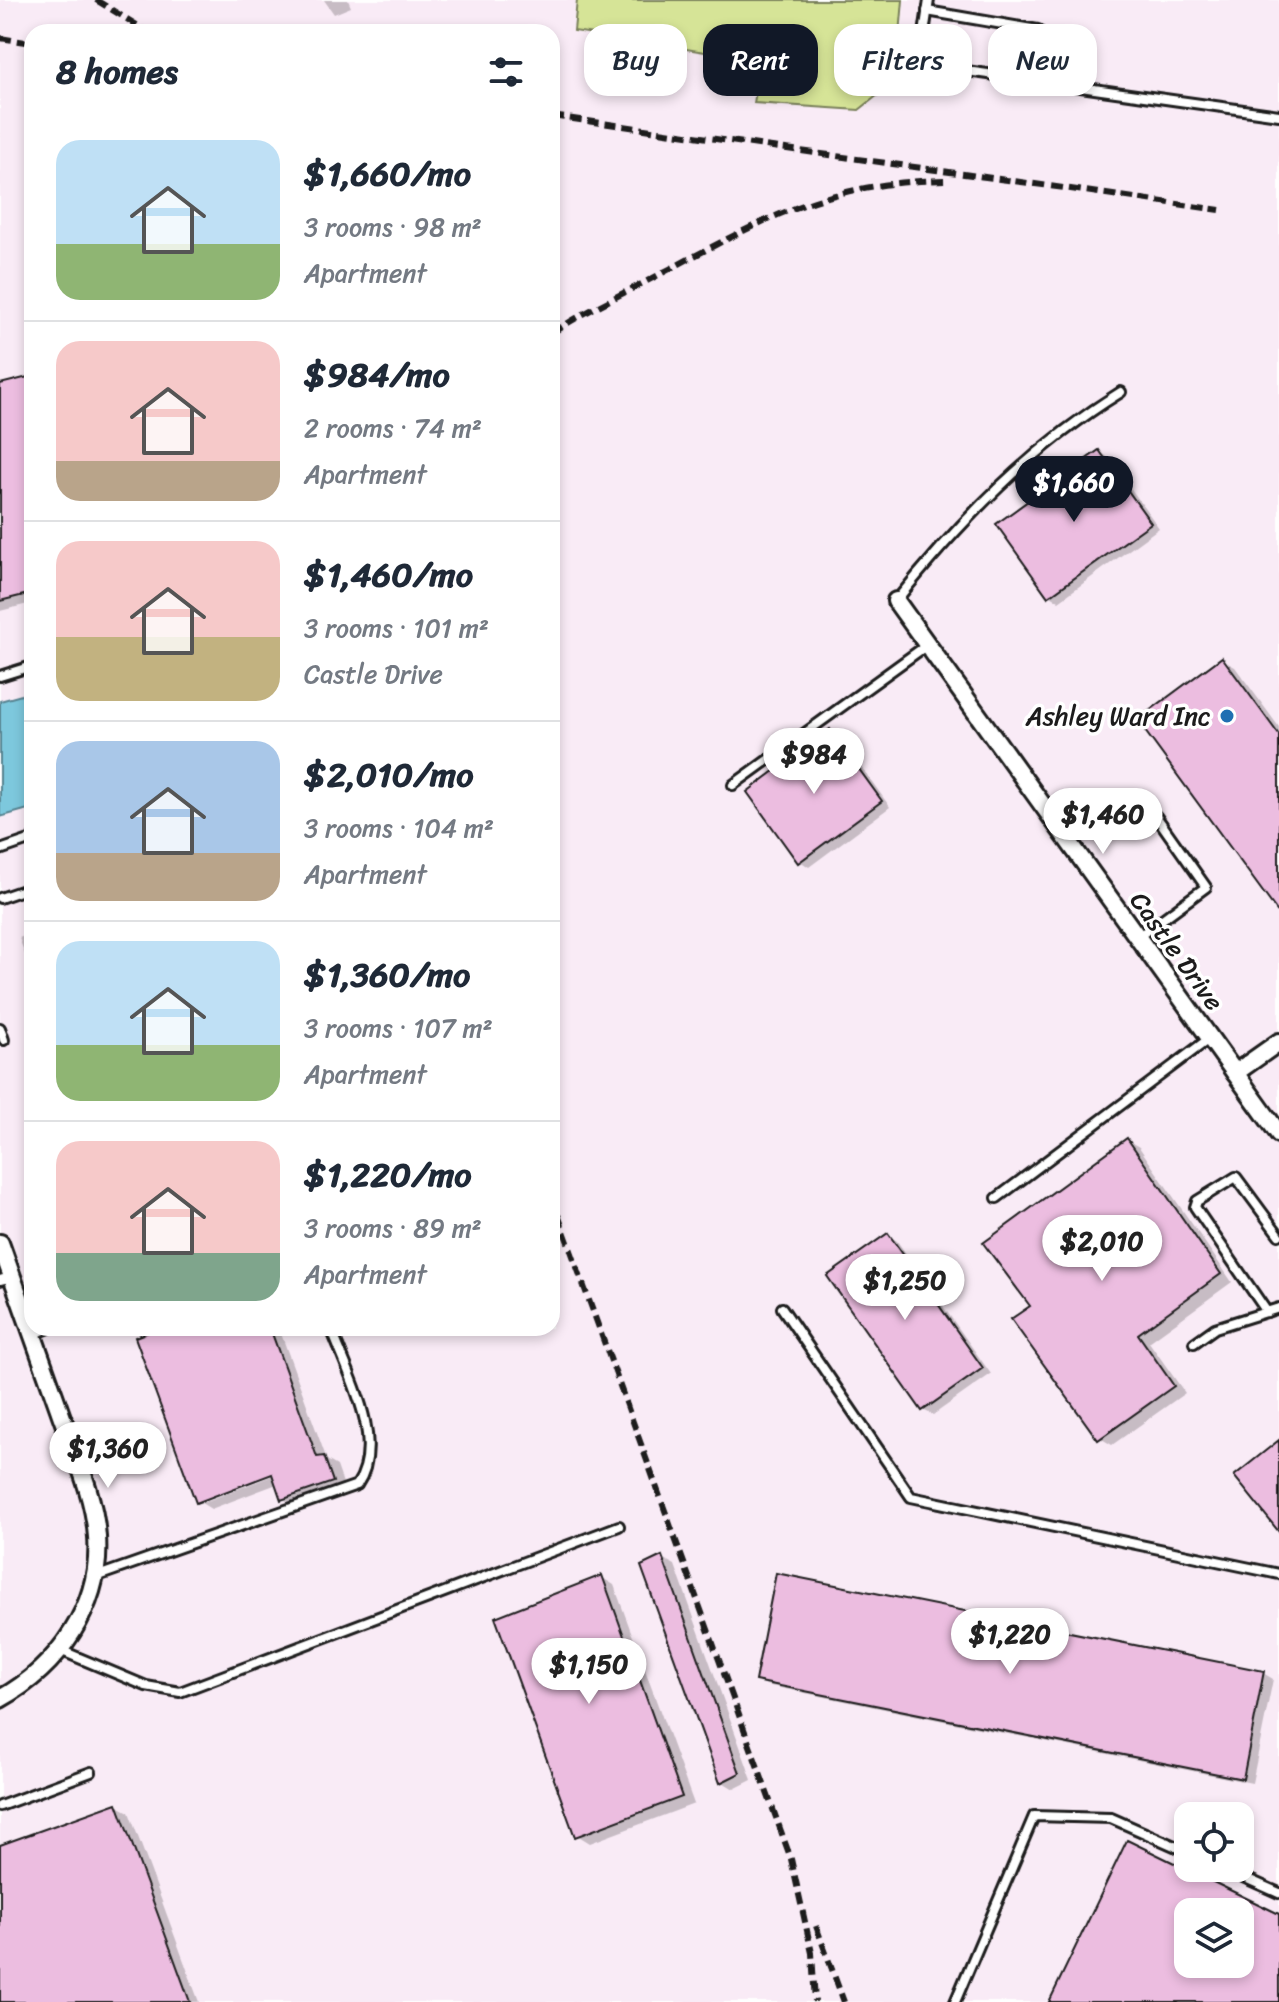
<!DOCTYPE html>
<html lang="en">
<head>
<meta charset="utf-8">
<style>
	:root { --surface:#fff; --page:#f2f2f3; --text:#1f2937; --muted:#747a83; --line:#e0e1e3; --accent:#111827 }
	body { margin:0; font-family:Sriracha,sans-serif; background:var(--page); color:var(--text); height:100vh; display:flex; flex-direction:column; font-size:30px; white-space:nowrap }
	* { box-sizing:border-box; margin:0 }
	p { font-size:26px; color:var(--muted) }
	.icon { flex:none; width:44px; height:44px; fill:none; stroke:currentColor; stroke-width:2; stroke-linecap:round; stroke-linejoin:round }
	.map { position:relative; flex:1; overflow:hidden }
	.details { position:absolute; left:24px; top:24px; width:536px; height:1312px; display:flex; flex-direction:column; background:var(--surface); border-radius:24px; box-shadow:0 4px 12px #0003 }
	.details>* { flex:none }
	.guide { position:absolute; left:584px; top:24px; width:574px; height:72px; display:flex; gap:16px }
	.controls { position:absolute; left:1174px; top:1802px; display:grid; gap:16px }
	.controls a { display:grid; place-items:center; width:80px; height:80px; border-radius:16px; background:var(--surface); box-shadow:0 4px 12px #0003; font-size:40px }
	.price { position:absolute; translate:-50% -68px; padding:0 18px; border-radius:28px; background:#fff; color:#222; font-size:26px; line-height:52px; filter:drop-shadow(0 2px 4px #0008) }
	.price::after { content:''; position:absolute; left:50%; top:48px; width:24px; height:18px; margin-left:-12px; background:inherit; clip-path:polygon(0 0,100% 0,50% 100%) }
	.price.selected { background:var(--accent); color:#fff }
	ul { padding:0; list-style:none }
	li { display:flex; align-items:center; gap:24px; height:200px; padding:0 32px }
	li+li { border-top:2px solid var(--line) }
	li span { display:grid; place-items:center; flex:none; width:224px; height:160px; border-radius:24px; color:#555 }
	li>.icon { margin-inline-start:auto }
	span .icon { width:96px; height:96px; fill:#fffc; stroke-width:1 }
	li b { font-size:34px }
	h2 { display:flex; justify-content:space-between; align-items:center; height:96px; padding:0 32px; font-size:34px }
	.pill { padding:0 28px; border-radius:24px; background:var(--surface); box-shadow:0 4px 12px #0003; font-size:28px; line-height:72px }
	.pill.selected { background:var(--accent); color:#fff }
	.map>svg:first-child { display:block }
	.built { fill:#f9ebf6; fill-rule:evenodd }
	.green { fill:#d6e497; stroke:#79805a; stroke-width:2 }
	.water { fill:#7dc8dd; stroke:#568390; stroke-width:2 }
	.shadow { fill:#0003; fill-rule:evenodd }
	.building { fill:#ecbde0; stroke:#1c1c1c; stroke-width:2; fill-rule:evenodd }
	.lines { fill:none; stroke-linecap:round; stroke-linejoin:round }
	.lane-casing { stroke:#1c1c1c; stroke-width:14 }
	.street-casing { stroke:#1c1c1c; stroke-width:22 }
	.lane { stroke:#fff; stroke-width:8 }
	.street { stroke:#fff; stroke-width:16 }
	.rail { stroke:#1c1c1c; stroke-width:6; stroke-dasharray:12 6; stroke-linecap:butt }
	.poi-dot { fill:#1f6fb2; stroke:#fff; stroke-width:3 }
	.labels { text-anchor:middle; stroke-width:7; stroke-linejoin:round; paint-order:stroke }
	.poi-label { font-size:26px; fill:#1c1c1c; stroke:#fff; text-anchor:end }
	.street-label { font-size:26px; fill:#1c1c1c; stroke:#fff }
</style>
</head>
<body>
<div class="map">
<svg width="1279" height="2002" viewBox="0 0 1279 2002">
	<rect width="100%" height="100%" fill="#fff"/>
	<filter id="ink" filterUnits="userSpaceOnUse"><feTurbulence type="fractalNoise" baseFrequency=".0125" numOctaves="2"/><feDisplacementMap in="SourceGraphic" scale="16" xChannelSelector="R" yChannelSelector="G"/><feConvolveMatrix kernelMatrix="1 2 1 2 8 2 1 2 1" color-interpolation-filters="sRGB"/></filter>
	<g filter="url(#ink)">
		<path class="built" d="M0,0H1279V2002H0ZM32,32H552V1328H32ZM1188,1816H1240V1868H1188ZM1188,1912H1240V1964H1188Z"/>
		<polygon class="green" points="577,0 903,0 899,46 912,68 859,110 754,103 761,61 574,31"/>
		<polygon class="water" points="32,692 32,808 0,817 0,701"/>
		<g class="shadow">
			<polygon points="324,0 348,0 351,7 334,14"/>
			<polygon points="32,378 32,603 0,611 0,386"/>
			<polygon points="1099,452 1109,458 1159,528 1059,601 1049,595"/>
			<polygon points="1222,660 1235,667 1279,727 1279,911"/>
			<polygon points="830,732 840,737 890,807 809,867 800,861"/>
			<polygon points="32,933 32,974 19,938"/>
			<polygon points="1127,1140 1139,1147 1232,1282 1149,1342 1185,1393 1112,1445 1100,1438 1032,1306"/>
			<polygon points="888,1235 897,1241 991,1374 933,1415 923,1410"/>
			<path d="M165,1328H279L327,1460L337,1466L345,1489L295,1506L282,1498L277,1484L211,1509L198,1501ZM280,1469L282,1472L204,1502V1498Z"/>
			<polygon points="662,1558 675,1565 752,1780 734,1789 721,1781"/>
			<polygon points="601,1577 614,1585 694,1804 590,1843 577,1835"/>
			<polygon points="1263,1673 1273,1679 1252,1783 766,1685 757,1680"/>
			<polygon points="116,1805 129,1812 199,2002 0,2002 0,1848"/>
		</g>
		<g class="building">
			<polygon points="32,376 32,593 0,601 0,384"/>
			<polygon points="1099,450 1151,523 1048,597 996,524"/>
			<polygon points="1222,657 1279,735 1279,914 1137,720"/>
			<polygon points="830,729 882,801 798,863 747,792"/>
			<polygon points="1127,1138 1221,1274 1138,1334 1174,1386 1098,1440 1011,1319 1030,1306 983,1243"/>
			<polygon points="888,1233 983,1368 922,1411 827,1276"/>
			<polygon points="159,1328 270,1328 317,1457 324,1456 333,1482 281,1500 272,1474 196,1503 135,1337"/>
			<polygon points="1279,1440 1279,1532 1234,1476"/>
			<polygon points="662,1556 740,1773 720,1783 641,1566"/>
			<polygon points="776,1573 1264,1671 1243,1779 755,1681"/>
			<polygon points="602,1575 682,1797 575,1837 495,1617"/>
			<polygon points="117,1803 190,2002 0,2002 0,1845"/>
			<path d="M1127,1840L1279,1914V2002H1049ZM1188,1912H1240V1964H1188Z"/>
		</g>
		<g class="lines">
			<g class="lane-casing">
				<g id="lane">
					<polyline points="929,0 922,47 931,66 1279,115"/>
					<polyline points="927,11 1038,30 1042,38 1036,81"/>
					<path d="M896,601C961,520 1032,447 1121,392"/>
					<polyline points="0,676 32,666"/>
					<polyline points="733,785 927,645"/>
					<polyline points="0,850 32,839"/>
					<polyline points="0,898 32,887"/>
					<polyline points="1138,937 1206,887 1156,816"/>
					<polyline points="0,1028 4,1040"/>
					<polyline points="997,1198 1210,1038"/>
					<polyline points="0,1280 12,1277"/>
					<polyline points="782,1308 911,1497 1279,1574"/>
					<polyline points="1267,1312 1195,1207 1197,1201 1236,1177 1279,1235"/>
					<polyline points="32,1335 49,1328"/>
					<polyline points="1194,1343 1215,1328 1279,1308"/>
					<path d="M95,1577L357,1485C387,1441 347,1372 331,1328"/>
					<polyline points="60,1650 146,1686 180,1692 619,1526"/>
					<polyline points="0,1806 91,1772"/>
					<polyline points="1223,1868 1279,1893"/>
					<polyline points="955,2002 1034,1816 1111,1818 1188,1852"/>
				</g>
			</g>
			<g class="street-casing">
				<g id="street">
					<polyline points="896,601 1279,1134"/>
					<polyline points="1235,1073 1279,1042"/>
					<path d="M0,1243C20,1298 39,1354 59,1409C73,1450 94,1493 97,1537C102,1606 58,1667 0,1699"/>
				</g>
			</g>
			<use href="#lane" class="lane"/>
			<use href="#street" class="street"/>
			<g class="rail">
				<polyline points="96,0 148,32"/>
				<polyline points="0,38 32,43"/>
				<polyline points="552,116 1220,210"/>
				<path d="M552,333C587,310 627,292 664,272C769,217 827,182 949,180"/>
				<polyline points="552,1198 791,1859 812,1953 815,2002"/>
				<polyline points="816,1926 844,2002"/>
			</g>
		</g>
	</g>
	<circle class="poi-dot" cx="1227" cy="716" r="8"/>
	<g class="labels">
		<g class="poi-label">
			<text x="1211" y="725">Ashley Ward Inc</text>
		</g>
		<g class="street-label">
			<text transform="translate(1177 951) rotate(54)" y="9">Castle Drive</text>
		</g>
	</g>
</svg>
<div class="controls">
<a><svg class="icon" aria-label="locate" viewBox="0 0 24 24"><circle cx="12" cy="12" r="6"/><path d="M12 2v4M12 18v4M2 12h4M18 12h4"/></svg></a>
<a><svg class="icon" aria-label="layers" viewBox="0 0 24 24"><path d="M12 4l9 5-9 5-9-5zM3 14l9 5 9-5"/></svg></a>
</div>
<b class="price selected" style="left:1074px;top:524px">$1,660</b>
<b class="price" style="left:814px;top:796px">$984</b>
<b class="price" style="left:1103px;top:856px">$1,460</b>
<b class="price" style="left:1102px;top:1283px">$2,010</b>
<b class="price" style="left:905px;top:1322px">$1,250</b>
<b class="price" style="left:108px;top:1490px">$1,360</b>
<b class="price" style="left:1010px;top:1676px">$1,220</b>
<b class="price" style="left:589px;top:1706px">$1,150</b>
<div class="guide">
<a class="pill">Buy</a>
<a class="pill selected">Rent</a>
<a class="pill">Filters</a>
<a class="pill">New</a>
</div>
<section class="details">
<h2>8 homes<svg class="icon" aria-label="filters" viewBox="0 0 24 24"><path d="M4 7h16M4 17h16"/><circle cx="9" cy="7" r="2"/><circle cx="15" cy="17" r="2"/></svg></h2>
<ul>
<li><span style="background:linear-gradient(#bfe0f5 65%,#8fb573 0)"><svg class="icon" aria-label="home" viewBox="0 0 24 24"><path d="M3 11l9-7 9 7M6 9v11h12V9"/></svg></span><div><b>$1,660/mo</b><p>3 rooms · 98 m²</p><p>Apartment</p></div></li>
<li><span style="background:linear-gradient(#f6c9c9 75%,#b9a48a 0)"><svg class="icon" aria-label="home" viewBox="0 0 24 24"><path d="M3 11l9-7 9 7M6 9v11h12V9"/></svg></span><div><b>$984/mo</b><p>2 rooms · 74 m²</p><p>Apartment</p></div></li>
<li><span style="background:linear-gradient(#f6c9c9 60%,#c2b280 0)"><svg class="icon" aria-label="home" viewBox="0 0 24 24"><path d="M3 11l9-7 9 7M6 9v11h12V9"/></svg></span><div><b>$1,460/mo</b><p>3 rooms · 101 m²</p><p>Castle Drive</p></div></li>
<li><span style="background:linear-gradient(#a9c7e8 70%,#b9a48a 0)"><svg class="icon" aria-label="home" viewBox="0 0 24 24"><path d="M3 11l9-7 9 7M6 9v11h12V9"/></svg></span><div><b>$2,010/mo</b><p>3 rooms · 104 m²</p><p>Apartment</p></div></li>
<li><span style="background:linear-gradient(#bfe0f5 65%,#8fb573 0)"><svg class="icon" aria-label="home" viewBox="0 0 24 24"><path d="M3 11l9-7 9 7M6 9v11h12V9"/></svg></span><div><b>$1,360/mo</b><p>3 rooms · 107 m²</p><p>Apartment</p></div></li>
<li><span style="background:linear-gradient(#f6c9c9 70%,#7fa58c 0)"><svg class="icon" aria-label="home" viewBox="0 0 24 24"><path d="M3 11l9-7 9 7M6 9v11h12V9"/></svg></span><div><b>$1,220/mo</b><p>3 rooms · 89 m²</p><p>Apartment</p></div></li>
</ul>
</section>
</div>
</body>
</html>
